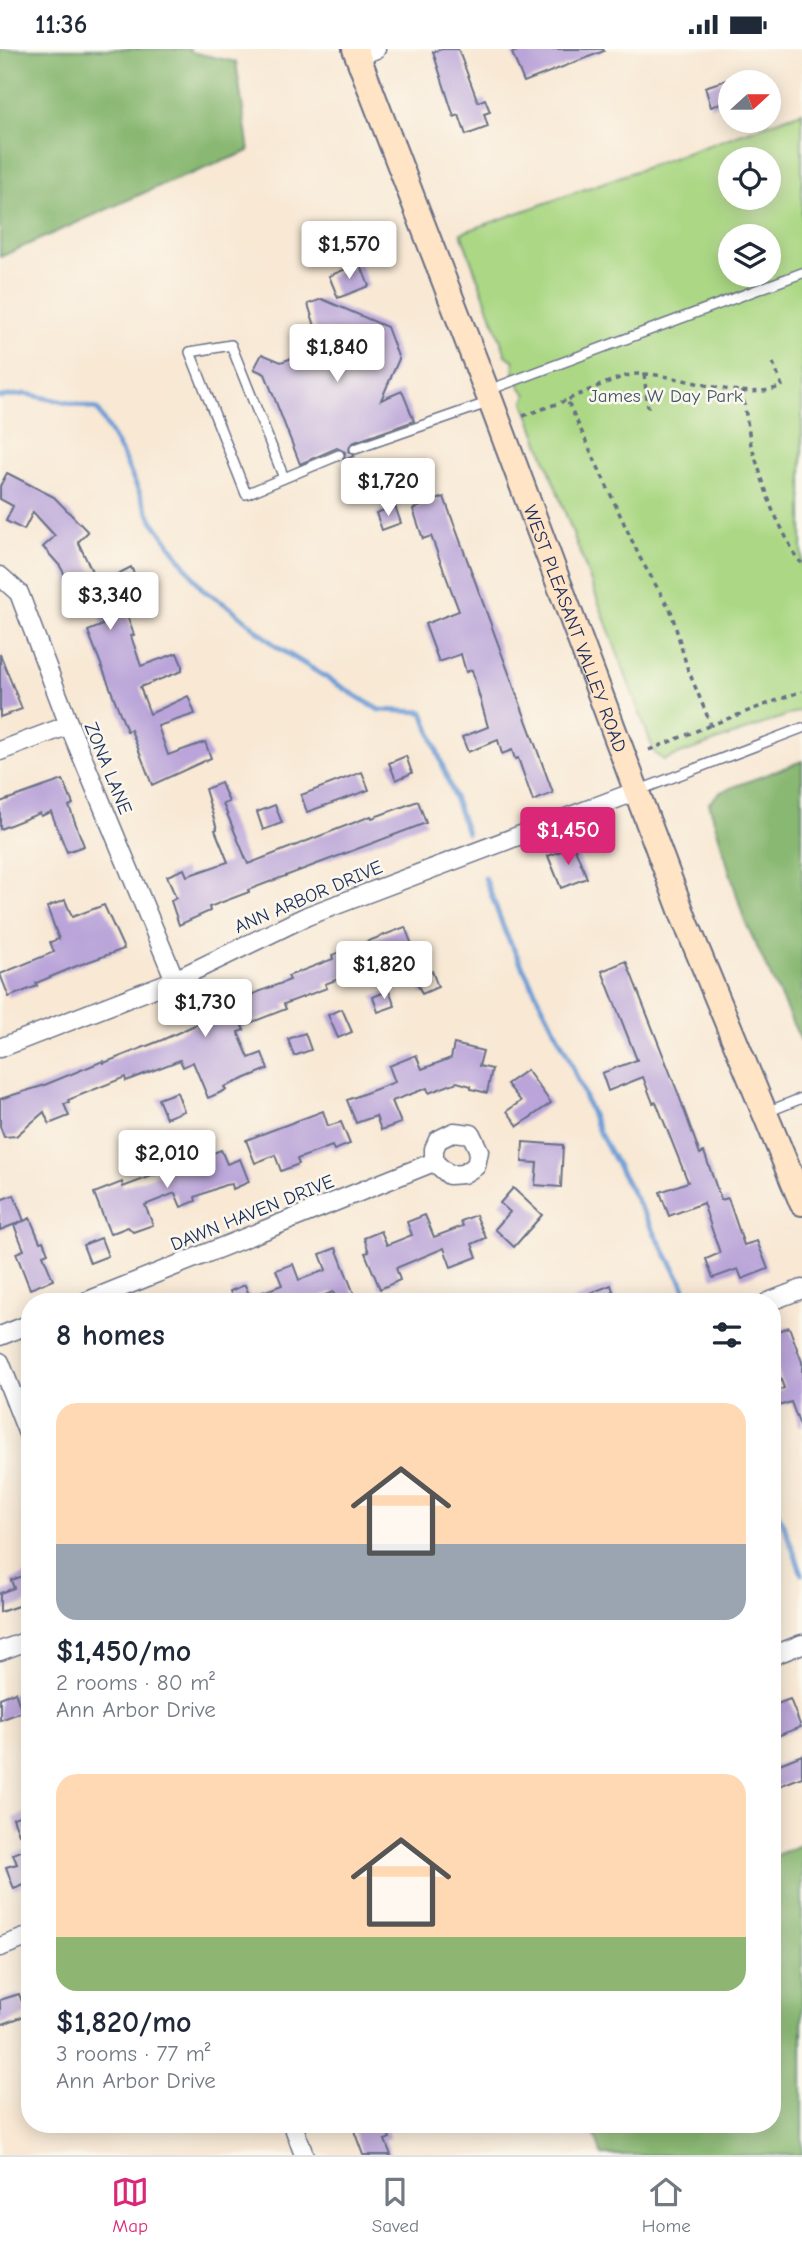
<!DOCTYPE html>
<html lang="en">
<head>
<meta charset="utf-8">
<style>
	:root { --surface:#fff; --page:#f6f6f7; --text:#1f2937; --muted:#747a83; --line:#e0e1e3; --accent:#db2777 }
	body { margin:0; font-family:"Comic Neue",sans-serif; background:var(--page); color:var(--text); height:100vh; display:flex; flex-direction:column; font-size:26px; white-space:nowrap }
	* { box-sizing:border-box; margin:0 }
	p { font-size:23px; color:var(--muted) }
	.icon { flex:none; width:38px; height:38px; fill:none; stroke:currentColor; stroke-width:2; stroke-linecap:round; stroke-linejoin:round }
	.map { position:relative; flex:1; overflow:hidden }
	.details { position:absolute; left:21px; top:1244px; width:760px; height:840px; display:flex; flex-direction:column; background:var(--surface); border-radius:28px; box-shadow:0 4px 18px #0003 }
	.details>* { flex:none }
	.needle { width:46px; rotate:69deg }
	.buttons { position:absolute; left:718px; top:21px; display:grid; gap:14px }
	.buttons a { display:grid; place-items:center; width:63px; height:63px; border-radius:50%; background:var(--surface); box-shadow:0 4px 18px #0003; font-size:35px }
	.price { position:absolute; translate:-50% -60px; padding:0 16px; border-radius:7px; background:#fff; color:#222; font-size:23px; line-height:46px; filter:drop-shadow(0 2px 4px #0008) }
	.price::after { content:''; position:absolute; left:50%; top:42px; width:21px; height:16px; margin-left:-10px; background:inherit; clip-path:polygon(0 0,100% 0,50% 100%) }
	.price.active { background:var(--accent); color:#fff }
	ul { padding:0; list-style:none }
	li { display:grid; align-content:center; gap:14px; height:371px; padding:0 35px }
	li span { display:grid; place-items:center; height:217px; border-radius:21px; color:#555 }
	li>.icon { margin-inline-start:auto }
	span .icon { width:126px; height:126px; fill:#fffc; stroke-width:1 }
	li b { font-size:30px }
	h2 { display:flex; justify-content:space-between; align-items:center; height:84px; padding:0 35px; font-size:30px }
	.status { display:flex; justify-content:space-between; align-items:center; height:49px; padding:0 35px; background:var(--surface); direction:ltr }
	.status svg { height:19px; fill:currentColor }
	.tabs { display:flex; justify-content:space-around; align-items:center; height:98px; border-top:2px solid var(--line); background:var(--surface); font-size:19px; color:var(--muted) }
	.tabs a { display:grid; justify-items:center; gap:4px }
	.tabs .active { color:var(--accent) }
	.map>svg:first-child { display:block }
	.green { fill:#acd885; stroke:#648472; stroke-width:2; fill-rule:evenodd }
	.forest { fill:#89b872; stroke:#527468; stroke-width:2 }
	.lines { fill:none; stroke-linecap:round; stroke-linejoin:round }
	.stream { stroke:#6c9cd5; stroke-width:5 }
	.building { fill:#baa4d9 }
	.service-casing { stroke:#687087; stroke-width:12 }
	.minor-casing { stroke:#687087; stroke-width:21 }
	.secondary-casing { stroke:#687087; stroke-width:28 }
	.path { stroke:#687087; stroke-width:3.5; stroke-dasharray:5 5; stroke-linecap:butt }
	.service { stroke:#fff; stroke-width:9 }
	.minor { stroke:#fff; stroke-width:18 }
	.secondary { stroke:#ffe4c6; stroke-width:24 }
	.labels { text-anchor:middle; stroke-width:5; stroke-linejoin:round; paint-order:stroke }
	.park-label { font-size:19px; fill:#3f5968; stroke:#fbf7ec }
	.street-label { font-size:19px; fill:#1b2f5e; stroke:#fbf7ec }
</style>
</head>
<body>
<div class="status"><b>11:36</b><svg viewBox="0 0 49 12"><path d="M0 12V9h3v3zM5 12V6h3v6zM10 12V3h3v9zM15 12V0h3v12zM26 1h20v11H26zM47 4h2v5h-2z"/></svg></div>
<div class="map">
<svg width="802" height="2106" viewBox="0 0 802 2106">
	<rect width="100%" height="100%" fill="#fbf7ec"/>
	<filter id="ink" filterUnits="userSpaceOnUse"><feTurbulence type="fractalNoise" baseFrequency=".0143" numOctaves="2"/><feDisplacementMap in="SourceGraphic" scale="14" xChannelSelector="R" yChannelSelector="G"/><feConvolveMatrix kernelMatrix="1 2 1 2 8 2 1 2 1" color-interpolation-filters="sRGB"/></filter>
	<filter id="wash" filterUnits="userSpaceOnUse"><feTurbulence type="fractalNoise" baseFrequency=".00686" numOctaves="4" result="noise"/><feDisplacementMap in="SourceGraphic" scale="28" xChannelSelector="R" yChannelSelector="G"/><feGaussianBlur stdDeviation="1.57" result="paint"/><feColorMatrix in="noise" values="0 0 0 0 0 0 0 0 0 0 0 0 0 0 0 0 0 1.4 0 .05"/><feComposite in="paint" operator="in"/></filter>
	<g filter="url(#wash)">
		<rect width="100%" height="100%" fill="#f8e8d4"/>
		<path class="green" d="M802,63V661L664,711L655,705L524,353L527,345C518,338 512,323 514,312L506,306L461,184ZM730,110H768V149H730ZM730,187H768V226H730Z"/>
		<g class="forest">
			<polygon points="0,0 190,0 191,3 236,13 249,102 157,138 0,208"/>
			<polygon points="802,712 802,994 744,870 709,754 720,743"/>
			<polygon points="802,1795 802,2106 602,2106 591,2076 772,2076 772,1808"/>
		</g>
		<g class="lines">
			<g class="stream">
				<polyline points="0,348 26,345 97,360 121,403 152,471 203,541 231,559 277,598 379,661 423,663 467,784"/>
				<polyline points="485,829 506,885 568,1007 599,1083 681,1232 690,1253"/>
				<polyline points="772,1452 784,1477 802,1525"/>
			</g>
		</g>
		<g id="blocks">
			<g class="building">
				<polygon points="442,0 458,0 478,53 485,50 490,63 484,65 488,78 466,86 459,66 454,68 433,3"/>
				<polygon points="522,0 603,0 604,2 524,33 512,4"/>
				<polygon points="726,31 730,51 711,58 705,38"/>
				<polygon points="360,214 369,237 338,249 329,227"/>
				<polygon points="322,250 387,278 399,310 381,351 402,342 414,372 352,394 348,402 354,407 344,411 345,403 337,399 300,415 265,325 254,320 262,305 281,313 298,307 306,287 320,293 308,255"/>
				<polygon points="7,424 54,448 88,483 78,493 98,535 131,518 137,531 118,542 134,586 131,587 141,617 177,604 182,616 182,622 140,638 150,665 188,647 195,665 158,677 168,706 205,693 211,709 152,736 131,681 127,682 88,582 103,576 91,542 78,550 60,517 43,498 55,487 33,463 24,481 6,472 13,457 0,450 0,437"/>
				<polygon points="444,448 553,744 533,752 518,709 515,710 512,701 502,705 498,691 468,703 462,688 488,678 472,621 466,623 461,605 439,613 425,575 459,562 431,487 423,490 413,460"/>
				<polygon points="395,457 401,474 382,481 376,464"/>
				<polygon points="0,605 22,660 0,668"/>
				<polygon points="406,707 412,724 396,731 389,714"/>
				<polygon points="362,723 369,741 307,763 301,746"/>
				<polygon points="63,731 73,755 69,757 84,797 67,803 51,763 41,767 40,764 0,780 0,753"/>
				<polygon points="221,734 229,753 223,755 248,815 371,767 372,769 418,752 426,774 248,841 249,843 209,858 210,862 179,876 171,852 176,849 167,827 184,820 187,827 228,813 215,781 217,780 205,740"/>
				<polygon points="275,756 282,774 263,781 257,763"/>
				<polygon points="574,797 587,829 561,839 548,807"/>
				<polygon points="65,851 72,868 104,856 124,900 79,916 36,934 37,937 9,948 0,925 54,903 50,893 59,890 47,858"/>
				<polygon points="405,878 418,911 398,919 395,912 383,917 381,914 325,935 327,939 284,955 286,960 242,977 244,981 238,983 249,1009 262,1004 268,1020 224,1038 226,1041 208,1049 193,1013 183,1018 180,1011 126,1032 125,1028 68,1051 69,1054 64,1055 69,1067 49,1075 44,1063 16,1087 4,1088 0,1077 0,1050 42,1037 103,1012 104,1014 162,991 204,972 202,968 246,952 245,948 290,931 288,927 333,910 332,906"/>
				<polygon points="626,912 678,1044 700,1105 704,1103 721,1151 728,1149 744,1196 757,1192 768,1220 742,1230 738,1220 713,1229 706,1210 720,1204 703,1154 669,1167 660,1143 688,1133 656,1053 653,1054 643,1028 608,1042 602,1024 637,1011 602,922"/>
				<polygon points="432,922 438,938 422,945 415,930"/>
				<polygon points="389,941 395,957 378,963 373,948"/>
				<polygon points="342,960 352,983 338,989 328,966"/>
				<polygon points="305,984 311,1001 294,1007 288,990"/>
				<polygon points="454,995 483,1002 479,1017 492,1020 487,1044 471,1040 471,1037 457,1033 429,1044 427,1039 392,1052 401,1074 381,1081 376,1067 356,1074 347,1051 395,1033 389,1017 416,1006 422,1020 451,1009"/>
				<polygon points="527,1021 551,1054 518,1077 507,1062 521,1052 507,1035"/>
				<polygon points="177,1043 184,1062 166,1069 158,1050"/>
				<polygon points="323,1062 328,1077 341,1073 350,1095 334,1101 332,1097 297,1110 299,1115 281,1122 275,1106 255,1114 246,1091"/>
				<polygon points="523,1093 563,1096 561,1138 535,1136 537,1114 522,1113"/>
				<polygon points="221,1101 227,1115 240,1110 249,1133 233,1140 232,1135 225,1136 195,1148 196,1152 181,1158 175,1144 145,1156 153,1176 133,1183 128,1178 110,1185 94,1144 122,1133 123,1138"/>
				<polygon points="513,1139 542,1166 514,1198 495,1180 510,1163 500,1154"/>
				<polygon points="14,1146 24,1172 30,1169 40,1193 43,1192 48,1204 43,1206 53,1231 30,1240 16,1204 24,1201 14,1176 23,1172 0,1181 0,1151"/>
				<polygon points="425,1166 434,1188 463,1177 461,1172 476,1166 486,1189 472,1195 477,1208 451,1218 444,1199 396,1219 400,1231 380,1240 365,1204 369,1203 364,1189 381,1182 387,1196 412,1186 407,1173"/>
				<polygon points="101,1189 108,1207 90,1214 83,1196"/>
				<polygon points="336,1199 354,1245 337,1252 333,1243 306,1253 234,1253 230,1242 245,1236 250,1248 282,1236 276,1221 293,1215 299,1231 326,1221 320,1205"/>
				<polygon points="611,1236 617,1253 570,1253 570,1252"/>
				<polygon points="789,1278 802,1313 802,1377 800,1377 791,1353 779,1357 775,1343 784,1339 772,1307 772,1284"/>
				<polygon points="30,1524 30,1553 0,1563 0,1544 14,1539 11,1531"/>
				<polygon points="15,1643 22,1663 0,1671 0,1649"/>
				<polygon points="790,1650 801,1678 772,1689 772,1657"/>
				<polygon points="802,1706 802,1728 772,1740 772,1718"/>
				<polygon points="30,1763 30,1781 19,1785 13,1769"/>
				<polygon points="26,1800 30,1810 30,1846 28,1846 24,1836 14,1840 6,1818 17,1815 13,1805"/>
				<polygon points="19,1945 27,1966 0,1976 0,1951"/>
				<polygon points="352,2076 385,2076 390,2089 385,2091 391,2106 363,2106"/>
			</g>
		</g>
	</g>
	<g filter="url(#ink)">
		<use href="#blocks" fill-opacity="0" stroke="#687087" stroke-width="2"/>
		<g class="lines">
			<g class="service-casing">
				<g id="service">
					<polyline points="489,341 802,224"/>
					<polyline points="355,400 490,353"/>
					<polyline points="284,429 231,296 190,303 246,445 339,406"/>
					<polyline points="637,742 802,679"/>
					<polyline points="767,1063 802,1049"/>
				</g>
			</g>
			<g class="minor-casing">
				<g id="minor">
					<polyline points="358,7 376,0"/>
					<polyline points="0,527 19,544 69,676 175,931"/>
					<polyline points="0,702 69,676"/>
					<polyline points="0,999 175,931 307,867 637,742"/>
					<polygon points="454,1083 471,1085 479,1102 476,1117 463,1125 449,1126 434,1113 434,1100 438,1091"/>
					<polyline points="85,1253 434,1113"/>
					<polyline points="768,1253 802,1240"/>
					<polyline points="0,1287 30,1275"/>
					<polyline points="0,1313 30,1390"/>
					<polyline points="0,1602 30,1591"/>
					<polyline points="772,1607 802,1595"/>
					<polyline points="0,1898 30,1887"/>
					<polyline points="293,2076 304,2106"/>
				</g>
			</g>
			<g class="secondary-casing">
				<g id="secondary">
					<path id="s1" d="M355,0L491,353L684,869L802,1154"/>
				</g>
			</g>
			<g class="path">
				<path d="M773,314L782,337C740,355 684,324 638,325C622,325 583,344 567,351L640,509L671,562L687,618L711,676L802,642"/>
				<polyline points="644,325 648,359"/>
				<polyline points="742,342 751,396 772,460 797,510 802,514"/>
				<polyline points="523,367 567,351"/>
				<polyline points="649,701 711,676"/>
			</g>
			<use href="#service" class="service"/>
			<use href="#minor" class="minor"/>
			<use href="#secondary" class="secondary"/>
		</g>
	</g>
	<g class="labels">
		<g class="park-label">
			<text x="666" y="353">James W Day Park</text>
		</g>
		<g class="street-label">
			<text dy="7" stroke="none"><textPath href="#s1" startOffset="620">WEST PLEASANT VALLEY ROAD</textPath></text>
			<text transform="translate(109 719) rotate(68)" y="7">ZONA LANE</text>
			<text transform="translate(308 847) rotate(-23)" y="7">ANN ARBOR DRIVE</text>
			<text transform="translate(252 1163) rotate(-22)" y="7">DAWN HAVEN DRIVE</text>
		</g>
	</g>
</svg>
<div class="buttons">
<a><svg class="needle" viewBox="-14 -14 28 28"><path d="M0-13l5 13h-10z" fill="#e53935"/><path d="M0 13l5-13h-10z" fill="#747a83"/></svg></a>
<a><svg class="icon" aria-label="locate" viewBox="0 0 24 24"><circle cx="12" cy="12" r="6"/><path d="M12 2v4M12 18v4M2 12h4M18 12h4"/></svg></a>
<a><svg class="icon" aria-label="layers" viewBox="0 0 24 24"><path d="M12 4l9 5-9 5-9-5zM3 14l9 5 9-5"/></svg></a>
</div>
<b class="price" style="left:349px;top:232px">$1,570</b>
<b class="price" style="left:337px;top:335px">$1,840</b>
<b class="price" style="left:388px;top:469px">$1,720</b>
<b class="price" style="left:110px;top:583px">$3,340</b>
<b class="price active" style="left:568px;top:818px">$1,450</b>
<b class="price" style="left:384px;top:952px">$1,820</b>
<b class="price" style="left:205px;top:990px">$1,730</b>
<b class="price" style="left:167px;top:1141px">$2,010</b>
<section class="details">
<h2>8 homes<svg class="icon" aria-label="filters" viewBox="0 0 24 24"><path d="M4 7h16M4 17h16"/><circle cx="9" cy="7" r="2"/><circle cx="15" cy="17" r="2"/></svg></h2>
<ul>
<li><span style="background:linear-gradient(#ffd9b3 65%,#9aa5b1 0)"><svg class="icon" aria-label="home" viewBox="0 0 24 24"><path d="M3 11l9-7 9 7M6 9v11h12V9"/></svg></span><div><b>$1,450/mo</b><p>2 rooms · 80 m²</p><p>Ann Arbor Drive</p></div></li>
<li><span style="background:linear-gradient(#ffd9b3 75%,#8fb573 0)"><svg class="icon" aria-label="home" viewBox="0 0 24 24"><path d="M3 11l9-7 9 7M6 9v11h12V9"/></svg></span><div><b>$1,820/mo</b><p>3 rooms · 77 m²</p><p>Ann Arbor Drive</p></div></li>
</ul>
</section>
</div>
<nav class="tabs">
<a class="active"><svg class="icon" aria-label="map" viewBox="0 0 24 24"><path d="M3 6l6-2 6 2 6-2v14l-6 2-6-2-6 2zM9 4v14M15 6v14"/></svg>Map</a>
<a><svg class="icon" aria-label="saved" viewBox="0 0 24 24"><path d="M7 4h10v16l-5-4-5 4z"/></svg>Saved</a>
<a><svg class="icon" aria-label="home" viewBox="0 0 24 24"><path d="M3 11l9-7 9 7M6 9v11h12V9"/></svg>Home</a>
</nav>
</body>
</html>
